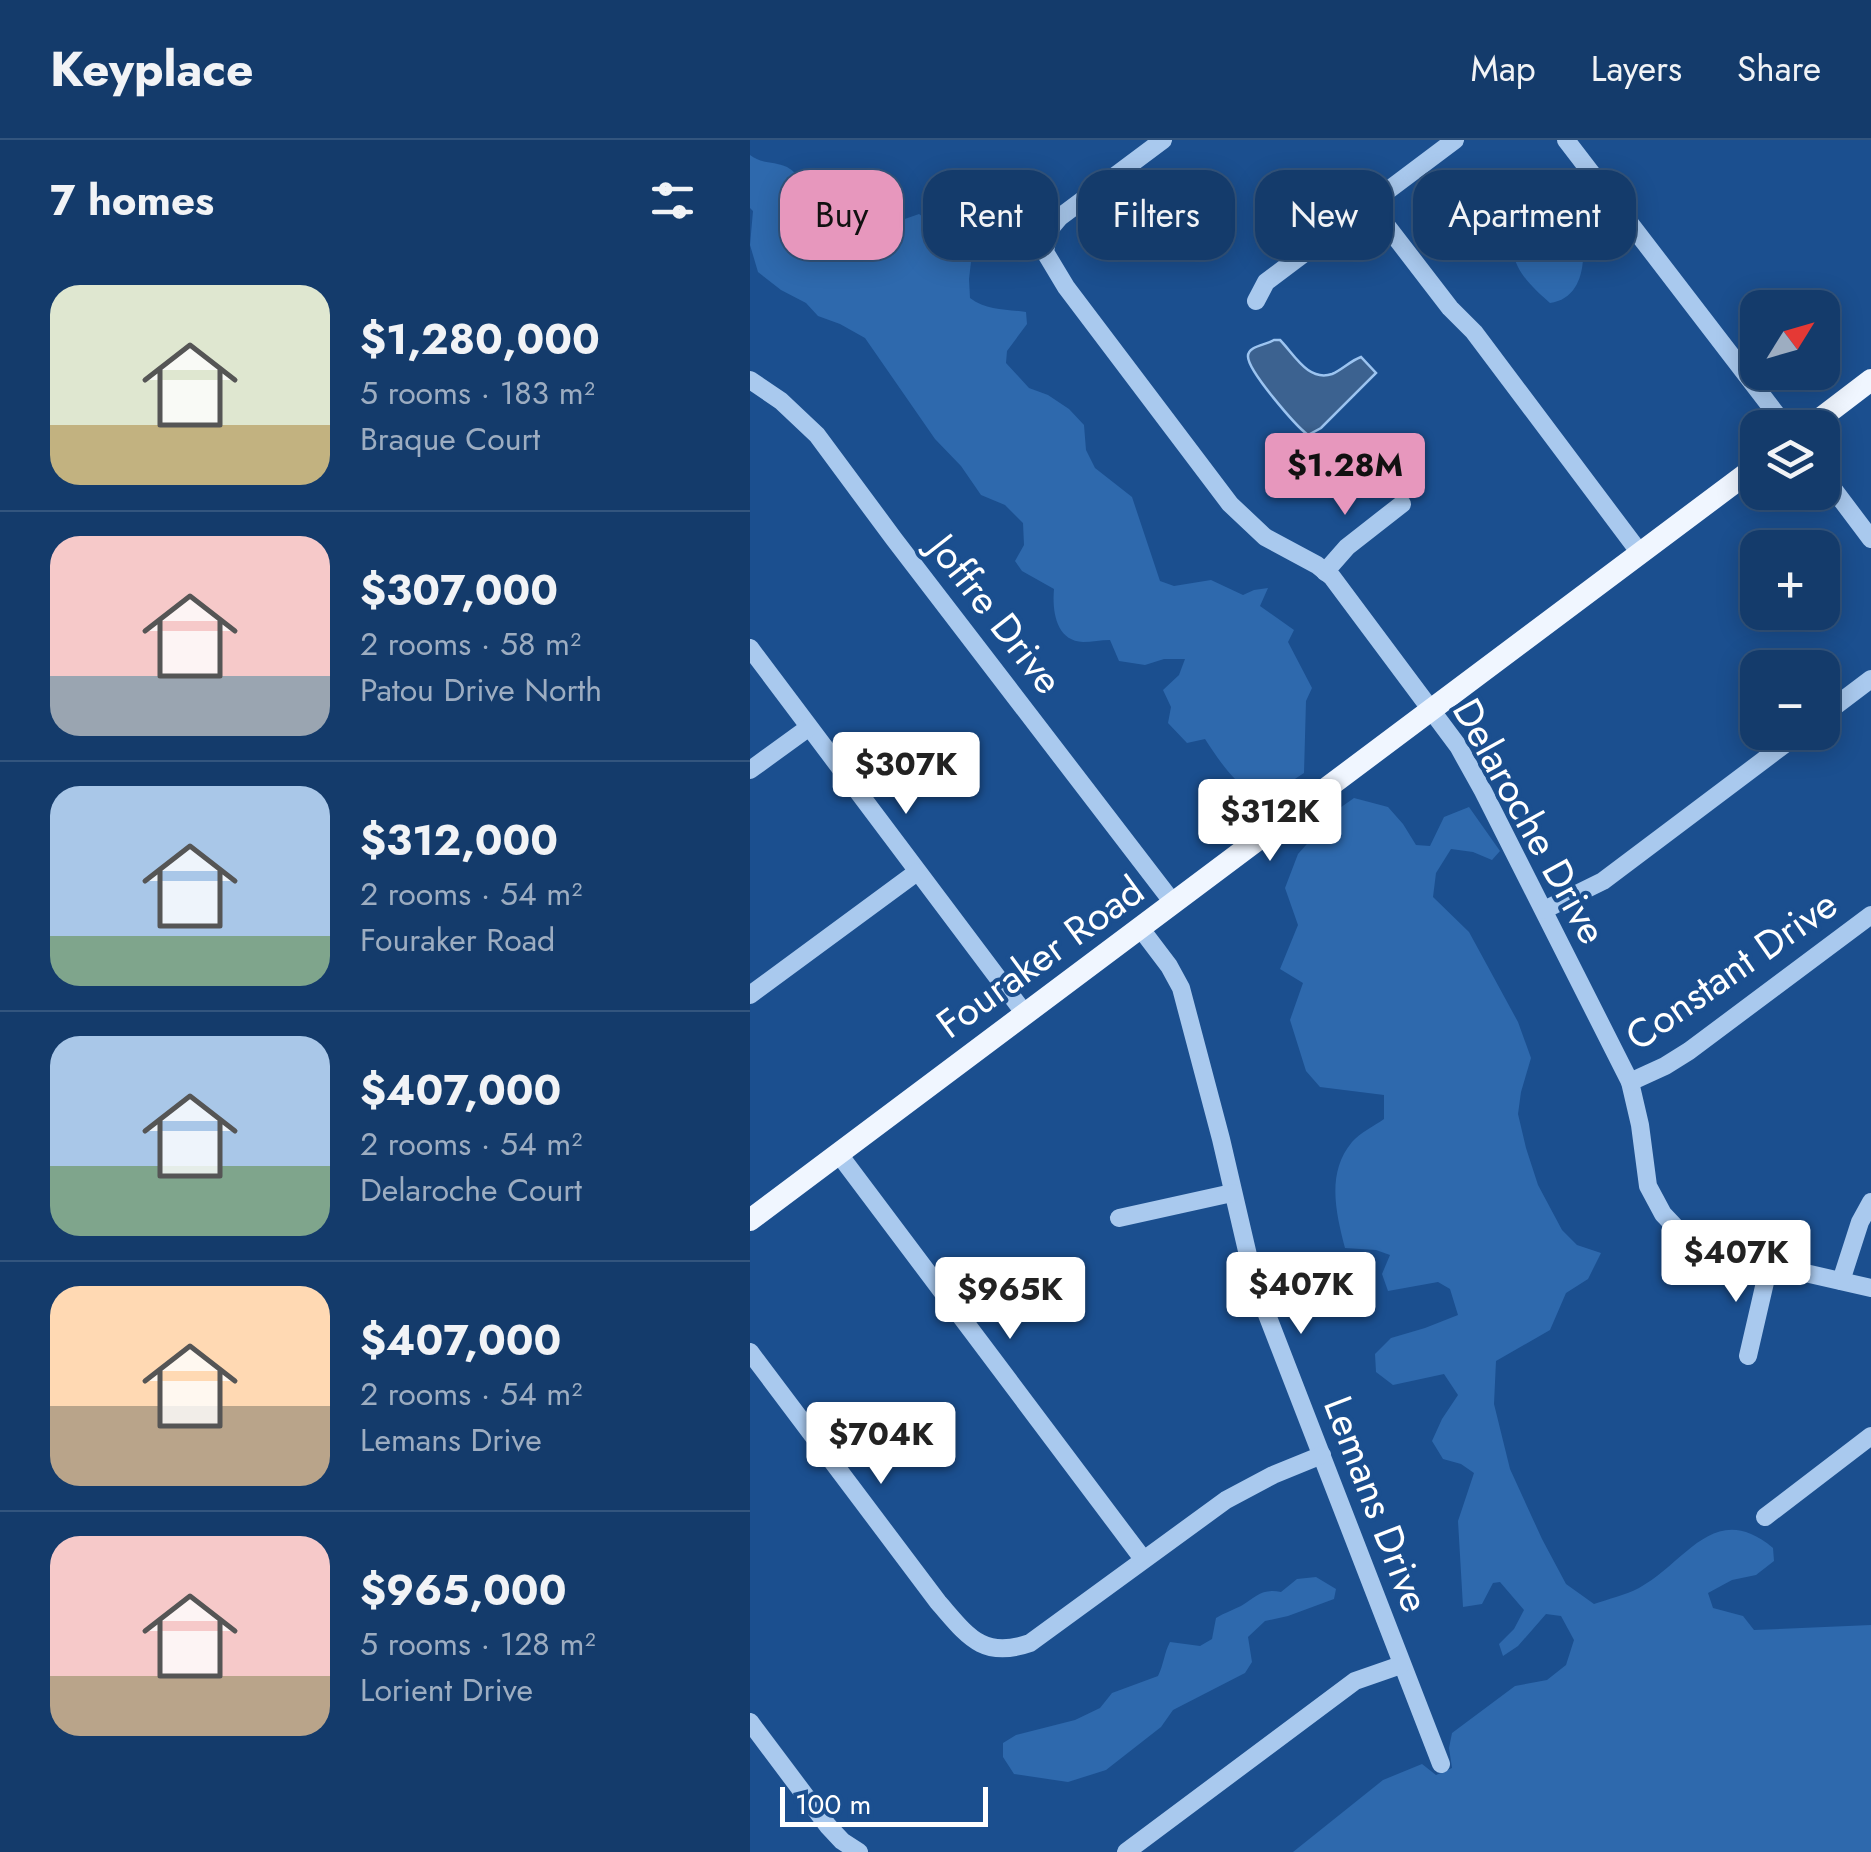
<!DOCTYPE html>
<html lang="en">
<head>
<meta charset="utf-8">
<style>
	:root { --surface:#143b6b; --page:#1d4271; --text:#f1f3f6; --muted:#9dadc1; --line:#33557e; --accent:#e797bd }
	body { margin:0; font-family:Jost,sans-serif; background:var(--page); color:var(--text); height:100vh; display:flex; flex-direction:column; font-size:38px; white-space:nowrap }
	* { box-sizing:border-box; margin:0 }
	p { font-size:32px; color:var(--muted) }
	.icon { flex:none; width:55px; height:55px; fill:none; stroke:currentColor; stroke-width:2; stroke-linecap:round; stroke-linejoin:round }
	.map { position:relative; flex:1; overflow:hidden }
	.drawer { display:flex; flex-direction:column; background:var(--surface); width:750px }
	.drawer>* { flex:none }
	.banner { position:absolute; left:30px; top:30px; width:940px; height:90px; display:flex; gap:20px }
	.needle { width:65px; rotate:53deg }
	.tools { position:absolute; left:990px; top:150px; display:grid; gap:20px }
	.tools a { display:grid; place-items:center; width:100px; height:100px; border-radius:20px; background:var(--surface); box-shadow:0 5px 25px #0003,0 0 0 2px var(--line); font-size:50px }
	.scale { position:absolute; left:30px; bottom:25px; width:208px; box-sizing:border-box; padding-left:10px; border:5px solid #fff; border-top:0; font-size:28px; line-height:35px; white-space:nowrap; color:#fff; -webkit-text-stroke:8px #1b4f8f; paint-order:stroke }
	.price { position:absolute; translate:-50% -85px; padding:0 22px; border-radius:10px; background:#fff; color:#222; font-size:32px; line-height:65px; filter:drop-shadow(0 2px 5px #0008) }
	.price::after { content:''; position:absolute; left:50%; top:60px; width:30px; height:22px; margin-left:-15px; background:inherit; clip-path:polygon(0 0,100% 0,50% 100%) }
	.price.active { background:var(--accent); color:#111 }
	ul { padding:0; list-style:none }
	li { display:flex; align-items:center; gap:30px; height:250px; padding:0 50px }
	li+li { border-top:2px solid var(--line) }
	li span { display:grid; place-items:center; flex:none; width:280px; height:200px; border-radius:30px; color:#555 }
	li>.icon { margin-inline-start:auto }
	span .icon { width:120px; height:120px; fill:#fffc; stroke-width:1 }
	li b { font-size:42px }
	h2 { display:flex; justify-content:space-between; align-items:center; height:120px; padding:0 50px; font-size:42px }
	.pill { padding:0 35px; border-radius:30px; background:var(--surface); box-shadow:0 5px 25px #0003,0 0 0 2px var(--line); font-size:35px; line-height:90px }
	.pill.active { background:var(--accent); color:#111 }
	header { display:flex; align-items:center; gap:60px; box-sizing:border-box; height:140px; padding:0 50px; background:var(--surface); border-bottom:2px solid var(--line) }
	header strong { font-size:48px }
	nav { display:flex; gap:55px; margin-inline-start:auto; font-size:35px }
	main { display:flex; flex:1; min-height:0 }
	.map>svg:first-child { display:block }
	.green { fill:#2e69ad }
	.water { fill:#3c6290; stroke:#9cc4f0; stroke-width:2.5 }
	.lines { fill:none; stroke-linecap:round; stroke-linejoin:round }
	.minor { stroke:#a9c9ee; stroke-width:18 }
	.major { stroke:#f0f6ff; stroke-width:22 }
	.labels { text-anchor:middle; stroke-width:8; stroke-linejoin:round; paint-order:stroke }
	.street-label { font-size:40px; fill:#fff; stroke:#1b4f8f }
</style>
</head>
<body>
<header>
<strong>Keyplace</strong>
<nav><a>Map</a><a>Layers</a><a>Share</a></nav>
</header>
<main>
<section class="drawer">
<h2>7 homes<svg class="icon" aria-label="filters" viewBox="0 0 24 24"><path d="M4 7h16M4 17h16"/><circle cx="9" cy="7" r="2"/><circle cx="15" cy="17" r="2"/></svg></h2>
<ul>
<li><span style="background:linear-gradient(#dfe7d0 70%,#c2b280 0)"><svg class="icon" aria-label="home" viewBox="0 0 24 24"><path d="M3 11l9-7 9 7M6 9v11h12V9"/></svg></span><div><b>$1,280,000</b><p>5 rooms · 183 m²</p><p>Braque Court</p></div></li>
<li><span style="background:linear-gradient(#f6c9c9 70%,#9aa5b1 0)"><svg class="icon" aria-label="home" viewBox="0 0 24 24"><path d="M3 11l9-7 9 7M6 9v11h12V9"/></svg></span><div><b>$307,000</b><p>2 rooms · 58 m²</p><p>Patou Drive North</p></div></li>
<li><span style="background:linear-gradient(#a9c7e8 75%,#7fa58c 0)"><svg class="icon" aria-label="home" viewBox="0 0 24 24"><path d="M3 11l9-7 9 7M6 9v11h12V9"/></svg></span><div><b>$312,000</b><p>2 rooms · 54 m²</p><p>Fouraker Road</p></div></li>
<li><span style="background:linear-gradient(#a9c7e8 65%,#7fa58c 0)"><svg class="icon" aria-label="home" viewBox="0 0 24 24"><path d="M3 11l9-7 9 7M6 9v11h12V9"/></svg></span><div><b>$407,000</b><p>2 rooms · 54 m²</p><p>Delaroche Court</p></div></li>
<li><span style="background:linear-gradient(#ffd9b3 60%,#b9a48a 0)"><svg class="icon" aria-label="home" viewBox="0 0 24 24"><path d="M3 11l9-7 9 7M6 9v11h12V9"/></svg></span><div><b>$407,000</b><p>2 rooms · 54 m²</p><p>Lemans Drive</p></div></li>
<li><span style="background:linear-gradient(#f6c9c9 70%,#b9a48a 0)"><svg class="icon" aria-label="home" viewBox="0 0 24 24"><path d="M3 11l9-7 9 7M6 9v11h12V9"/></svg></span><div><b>$965,000</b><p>5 rooms · 128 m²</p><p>Lorient Drive</p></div></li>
</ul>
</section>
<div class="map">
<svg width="1121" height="1712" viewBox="0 0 1121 1712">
	<rect width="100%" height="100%" fill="#1b4f8f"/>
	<g class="green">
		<path d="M0,15C11,24 24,21 37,27C51,35 57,51 69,61C79,69 87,68 99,70C111,74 123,81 135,86L169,74C183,83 184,87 195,97C204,106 213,113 221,122L219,139L220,158C237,171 256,169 276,172L277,184L257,211L256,223L279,248L298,255L319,269L334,285L336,310L345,328L382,357L410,441L424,446L461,440L493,455L504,450L518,448L510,466L544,490L538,502L562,548L556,561L554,633L528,650L508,657C484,643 470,622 455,599L437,603L418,583L421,567L413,550L429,535L435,519H414L395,525L369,521L360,500C351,500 342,502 333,502C306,501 302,471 304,449L272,431L265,421L274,405L273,383L255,365L231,355L211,326L185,299L115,198L90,184L68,176L56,163L31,150L8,132L0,105L3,71L0,68Z"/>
		<path d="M805,33L810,36L832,65L824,87C825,88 833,100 834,101C834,103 833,118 833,119C832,140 823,160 800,163C784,149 763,130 763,108L816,71L817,62L806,54L798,41Z"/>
		<path d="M604,658L638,667L653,684L666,705L680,706L694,677L719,667L750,711L742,720L723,712L701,709L686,733L683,757L719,792L768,882L781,918L771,952L768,974L776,1008L788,1045L812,1090L827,1105L851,1113L838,1139L816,1153L800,1190L746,1221L744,1264L760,1329L792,1399L816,1444L844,1464C858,1459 876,1455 889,1448C937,1422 964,1359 1023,1408L1024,1421L1006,1435L982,1440L958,1453L963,1468L993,1476L1004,1490L1121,1485V1712H543L633,1640L672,1624L686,1635L702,1628L699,1608L702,1593L765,1546L797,1540L816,1525L824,1500L811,1476L796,1474L768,1506L753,1516L749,1504L764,1489L774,1470L750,1442L743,1443L732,1464L713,1467L708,1381L724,1333L711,1324L693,1319L682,1301L692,1279L708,1255L694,1234L643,1245L626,1232L625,1214L641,1198L675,1188L708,1175L700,1149L688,1142L638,1151L632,1134L640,1115L626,1110L595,1108C586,1073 576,1033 602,1002C610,993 624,986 634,979V955L570,947L556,931L540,880L553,843L530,829L548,785L535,748L548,714L587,670Z"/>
		<path d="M566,1437L586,1449L584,1459L538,1476L515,1481L498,1497L502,1522L495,1533L423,1570L411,1587L356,1630L318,1642L264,1634L253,1617V1603L266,1595L325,1580L350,1568L362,1553L408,1536C414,1524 414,1513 420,1502L450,1506L462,1499L466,1478C474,1473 483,1470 491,1466C506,1457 512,1448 531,1452L547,1439Z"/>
	</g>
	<path class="water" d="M524,200H530C544,214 558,242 582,234C592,230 600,221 611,217L626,233L571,288L558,295C546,286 497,230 498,216C498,206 516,205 524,200Z"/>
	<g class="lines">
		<g class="minor">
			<polyline points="413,0 310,77 299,90 295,112 316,147 480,364 515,397 567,425 582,437 708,606 733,651 880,942 890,985 898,1046 913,1074 931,1093 940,1099 985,1117 1121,1148"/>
			<polyline points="816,0 1037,288"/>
			<polyline points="620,64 700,168 724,192 890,413"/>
			<polyline points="506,161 516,142 705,0"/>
			<polyline points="0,240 31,261 67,295 144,399 424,764"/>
			<polyline points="1072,334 1121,399"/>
			<polyline points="575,432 597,407 652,364"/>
			<polyline points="0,508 275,874"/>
			<polyline points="1072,576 1121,539"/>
			<polyline points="0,630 58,588"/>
			<polyline points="794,770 853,741 1051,592"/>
			<polyline points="391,789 419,826 431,848 471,999 504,1141 691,1624"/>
			<polyline points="0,855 167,732"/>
			<polyline points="880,942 915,926 939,911 1121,775"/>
			<polyline points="88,1013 393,1419"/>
			<polyline points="369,1078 482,1053"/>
			<polyline points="1091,1141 1110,1082 1121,1062"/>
			<path d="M0,1212L188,1462C217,1495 232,1520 280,1503L476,1360L523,1335L572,1315"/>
			<polyline points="998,1216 1019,1125"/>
			<polyline points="1015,1377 1121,1296"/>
			<polyline points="0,1582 78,1686 92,1701 109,1712"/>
			<polyline points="376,1712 605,1541 651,1525"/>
		</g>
		<g class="major">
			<polyline points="1058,288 1121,240"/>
			<polyline points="0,1080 1008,325"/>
		</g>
	</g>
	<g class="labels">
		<g class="street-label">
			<text transform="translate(246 474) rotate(52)" y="14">Joffre Drive</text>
			<text transform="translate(780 681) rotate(61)" y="14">Delaroche Drive</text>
			<text transform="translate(290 817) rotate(-36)" y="14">Fouraker Road</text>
			<text transform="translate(981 830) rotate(-35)" y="14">Constant Drive</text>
			<text transform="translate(627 1364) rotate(69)" y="14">Lemans Drive</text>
		</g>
	</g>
</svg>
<div class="tools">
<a><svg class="needle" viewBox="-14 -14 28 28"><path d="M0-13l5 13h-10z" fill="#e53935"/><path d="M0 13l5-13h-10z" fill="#9dadc1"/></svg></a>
<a><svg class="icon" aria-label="layers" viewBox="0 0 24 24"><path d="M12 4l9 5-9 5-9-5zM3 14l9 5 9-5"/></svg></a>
<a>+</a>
<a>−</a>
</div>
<div class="scale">100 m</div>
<b class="price active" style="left:595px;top:378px">$1.28M</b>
<b class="price" style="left:156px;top:677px">$307K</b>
<b class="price" style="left:520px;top:724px">$312K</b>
<b class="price" style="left:986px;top:1165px">$407K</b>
<b class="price" style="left:551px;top:1197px">$407K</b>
<b class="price" style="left:260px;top:1202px">$965K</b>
<b class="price" style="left:131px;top:1347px">$704K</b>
<div class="banner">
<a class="pill active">Buy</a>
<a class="pill">Rent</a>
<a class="pill">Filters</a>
<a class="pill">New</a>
<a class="pill">Apartment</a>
</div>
</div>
</main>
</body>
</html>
